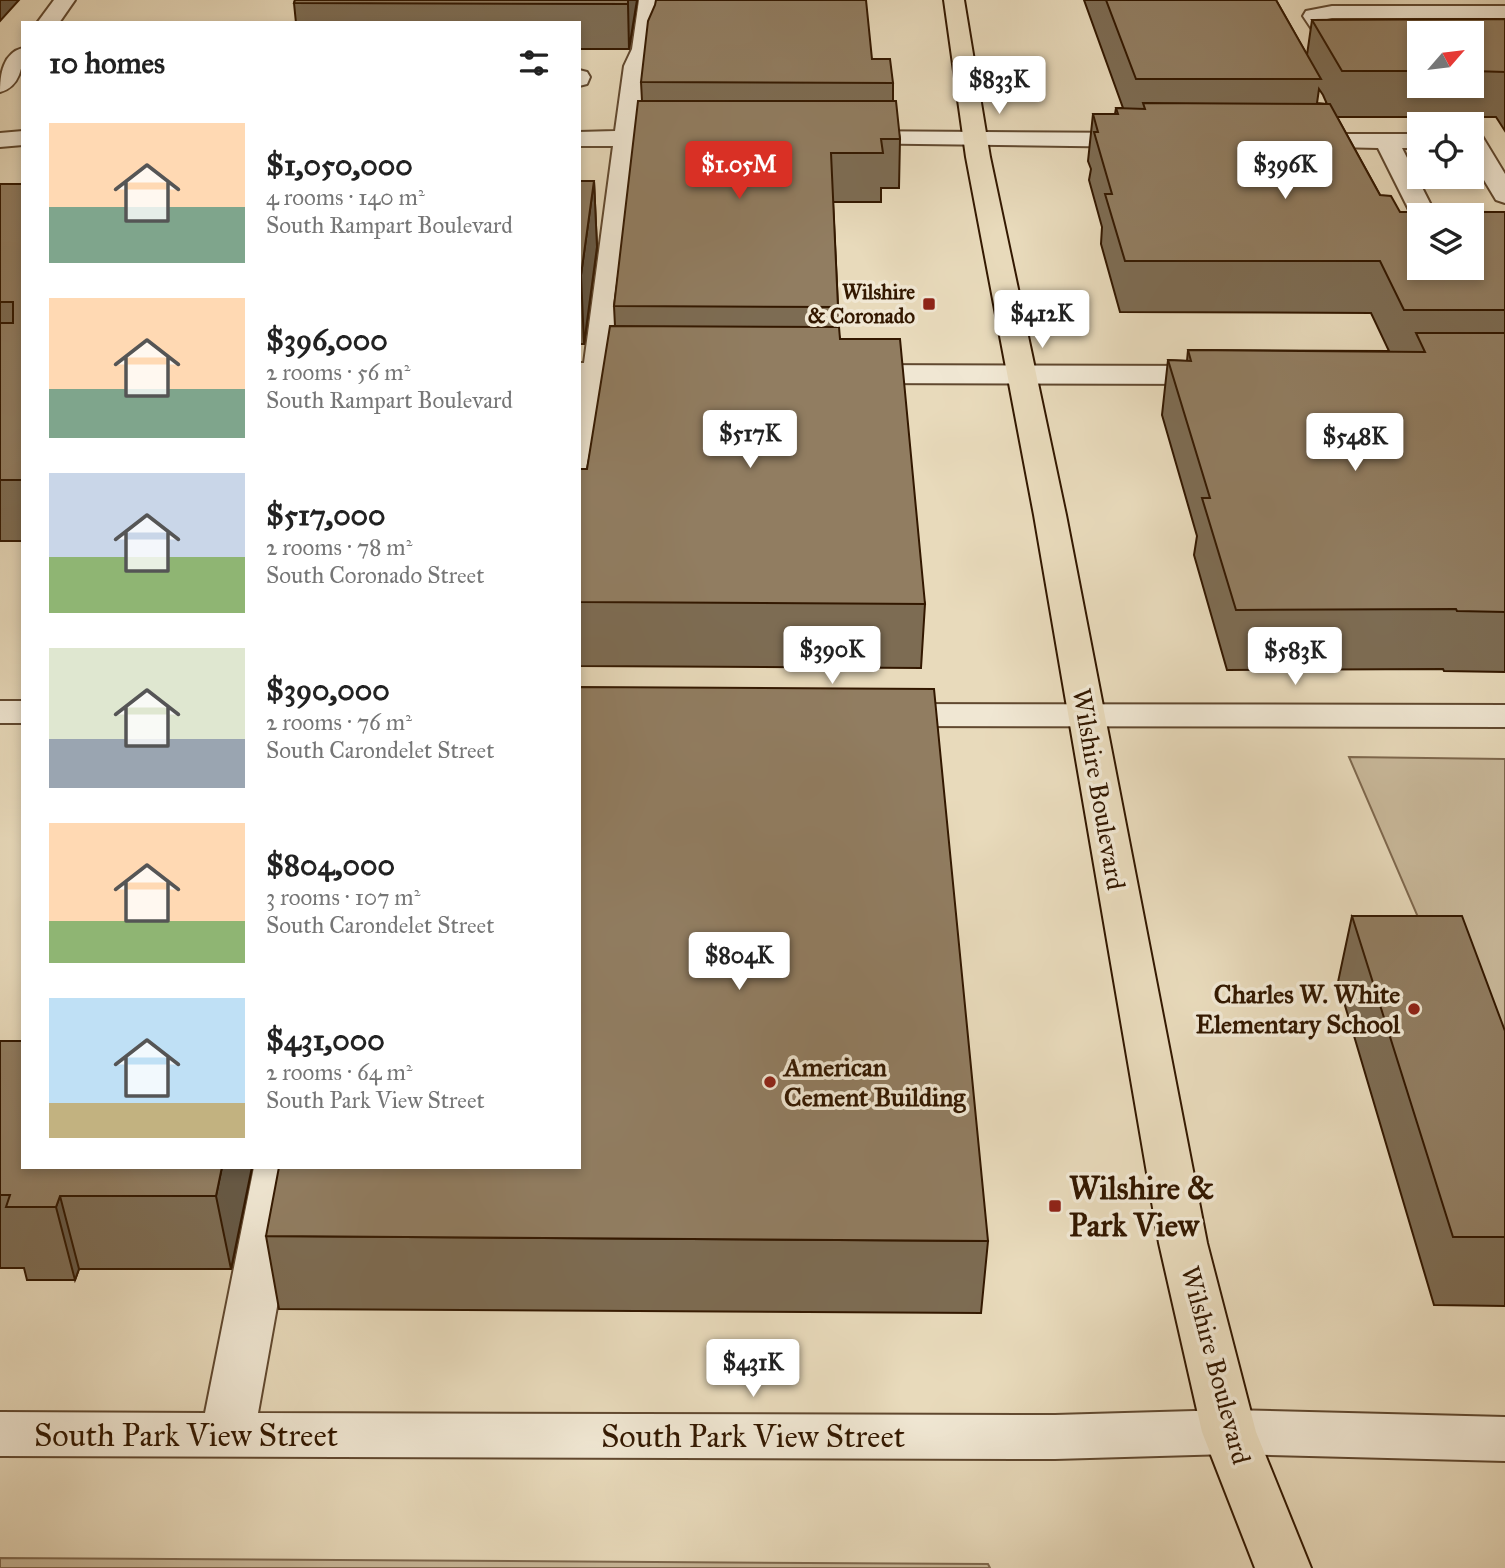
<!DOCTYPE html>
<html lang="en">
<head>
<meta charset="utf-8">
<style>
	:root { --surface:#fff; --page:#f2f2f2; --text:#222; --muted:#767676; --accent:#d93025 }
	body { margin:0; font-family:"IM FELL Great Primer",serif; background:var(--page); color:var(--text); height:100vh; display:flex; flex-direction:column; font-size:26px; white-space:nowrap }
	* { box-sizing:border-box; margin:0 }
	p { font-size:23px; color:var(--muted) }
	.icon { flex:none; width:38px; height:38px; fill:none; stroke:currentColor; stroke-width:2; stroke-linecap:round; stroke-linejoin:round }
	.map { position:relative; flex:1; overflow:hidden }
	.sheet { position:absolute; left:21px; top:21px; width:560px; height:1148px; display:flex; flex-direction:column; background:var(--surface); border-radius:0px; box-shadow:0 4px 10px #0003 }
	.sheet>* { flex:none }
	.needle { width:46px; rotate:62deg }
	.controls { position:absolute; left:1407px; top:21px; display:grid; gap:14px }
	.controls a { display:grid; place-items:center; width:77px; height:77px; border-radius:0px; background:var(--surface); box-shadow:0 4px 10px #0003; font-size:35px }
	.price { position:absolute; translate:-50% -60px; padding:0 16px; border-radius:7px; background:#fff; color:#222; font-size:23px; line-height:46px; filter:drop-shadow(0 2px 4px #0008) }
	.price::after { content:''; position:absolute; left:50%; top:42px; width:21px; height:16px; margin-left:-10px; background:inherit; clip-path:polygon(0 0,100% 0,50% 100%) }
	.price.current { background:var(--accent); color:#fff }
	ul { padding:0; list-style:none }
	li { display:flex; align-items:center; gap:21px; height:175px; padding:0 28px }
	li span { display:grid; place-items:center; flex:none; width:196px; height:140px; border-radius:0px; color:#555 }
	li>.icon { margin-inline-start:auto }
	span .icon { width:84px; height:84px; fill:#fffc; stroke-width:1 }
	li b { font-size:30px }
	h2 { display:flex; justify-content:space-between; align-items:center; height:84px; padding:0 28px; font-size:30px }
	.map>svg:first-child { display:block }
	.green { fill:#c9b99b; stroke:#7e684e; stroke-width:2 }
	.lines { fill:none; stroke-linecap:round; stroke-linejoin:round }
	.minor-casing { stroke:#60482f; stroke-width:4 }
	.major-casing { stroke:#331800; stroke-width:4 }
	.minor { fill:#f0e7d3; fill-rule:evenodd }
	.major { fill:#e8dabb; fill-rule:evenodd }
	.wall { fill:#7d6c53; stroke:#331800; stroke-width:2; fill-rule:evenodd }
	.shaded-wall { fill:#665844; stroke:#331800; stroke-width:2 }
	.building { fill:#917d61; stroke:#331800; stroke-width:2; fill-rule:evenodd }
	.poi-dot { fill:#8f2418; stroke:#f0e7d3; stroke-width:2.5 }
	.labels { text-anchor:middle; stroke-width:7; stroke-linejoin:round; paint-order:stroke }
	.far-poi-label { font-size:21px; font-weight:bold; fill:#331800; stroke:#f0e7d3; text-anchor:end }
	.street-label { font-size:26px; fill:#331800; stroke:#f0e7d3 }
	.poi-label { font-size:26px; font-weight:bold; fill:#331800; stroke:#f0e7d3; text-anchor:end }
	.near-poi-label { font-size:32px; font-weight:bold; fill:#331800; stroke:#f0e7d3; text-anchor:start }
	.near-street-label { font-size:32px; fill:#331800; stroke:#f0e7d3 }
</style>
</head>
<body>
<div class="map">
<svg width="1505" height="1568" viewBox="0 0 1505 1568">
	<rect width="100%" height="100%" fill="#e8dabb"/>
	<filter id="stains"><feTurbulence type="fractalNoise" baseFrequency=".00286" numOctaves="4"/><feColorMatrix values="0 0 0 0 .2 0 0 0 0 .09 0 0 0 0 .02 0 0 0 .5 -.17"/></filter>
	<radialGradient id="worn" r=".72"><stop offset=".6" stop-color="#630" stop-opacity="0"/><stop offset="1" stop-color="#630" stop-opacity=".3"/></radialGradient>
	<g class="green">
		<polygon points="1349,757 1505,759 1505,1150 1446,982"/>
		<polygon points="0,1558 988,1564 990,1568 0,1568"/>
	</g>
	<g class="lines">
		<g class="minor-casing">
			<g id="minor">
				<polygon points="54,0 75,0 59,23 37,23"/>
				<polygon points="639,0 659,0 654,49 646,66 639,131 694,133 698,138 694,143 637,146 613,364 666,367 671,373 666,379 656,382 610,381 595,484 590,491 579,493 579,363 584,363 613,146 579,146 579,132 615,131 624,66 632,49"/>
				<polygon points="1332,6 1505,6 1505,18 1332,18 1327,19 1338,32 1422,33 1419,33 1419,46 1325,44 1319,40 1303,16 1306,11"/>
				<path d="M23,48C23,66 20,87 0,92C0,74 3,53 23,48Z"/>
				<polygon points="579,70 587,72 590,77 587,84 579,86"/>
				<polygon points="23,131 23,145 0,147 0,133"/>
				<polygon points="847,131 1144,133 1153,135 1156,140 1153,145 1144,147 839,143 835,138 839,133"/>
				<polygon points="1299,134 1419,134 1419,148 1402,148 1436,215 1419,215 1419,222 1414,220 1378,148 1290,146 1287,141 1290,136"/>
				<polygon points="1472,134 1482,136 1505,174 1505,203 1496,200 1472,160"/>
				<polygon points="853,365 1219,366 1229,369 1234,375 1229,381 1219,384 853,383 843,380 838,374 843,368"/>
				<rect x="0" y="701" width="23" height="22"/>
				<polygon points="886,704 1505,705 1505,727 886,726 873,723 868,715 873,707"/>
				<polygon points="254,1167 302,1167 258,1413 1055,1415 1229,1410 1505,1417 1505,1461 1229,1454 1055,1459 0,1456 0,1412 205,1413"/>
			</g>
		</g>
		<g class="major-casing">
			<polygon id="major" points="944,0 964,0 990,157 1066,515 1207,1243 1256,1432 1311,1568 1255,1568 1202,1432 1159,1243 1034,515 966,157"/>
		</g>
		<use href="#minor" class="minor"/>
		<use href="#major" class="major"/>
	</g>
	<g class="wall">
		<polygon points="295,0 637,0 629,49 579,49 579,23 296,23 294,3"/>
		<path d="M1084,0H1276L1307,55L1312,20L1505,19V131L1496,117H1337L1380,195L1400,212H1505V672L1444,671L1443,669L1227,670L1194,555L1197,536L1162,415L1168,360L1187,361L1188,350L1389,351L1371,313L1120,312L1101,244L1102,227L1089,180L1091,169L1088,161L1093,114H1115L1116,108H1123ZM1419,33H1472V86H1419ZM1319,89L1323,95L1327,104L1317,103Z"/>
		<polygon points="872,59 893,83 893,101 900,139 899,188 881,188 881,202 833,202 838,307 837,327 840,339 925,604 921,668 579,666 579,469 587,469 615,326 614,306 642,101 641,82"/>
		<polygon points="579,181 594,181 597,247 584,344 579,344"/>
		<rect x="0" y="184" width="23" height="357"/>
		<polygon points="1352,916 1505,1031 1505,1306 1434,1305 1338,982"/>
		<polygon points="0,1041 252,1167 231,1269 79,1269 75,1280 27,1280 24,1268 0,1268"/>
		<polygon points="266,1236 988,1241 981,1313 279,1309"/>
	</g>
	<g class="shaded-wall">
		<polygon points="0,0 19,0 0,21"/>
		<polygon points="628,0 637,0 629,49 628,4"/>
		<polygon points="594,181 597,247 584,344 581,275"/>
		<polygon points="222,1167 252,1167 231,1269 216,1196"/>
		<polygon points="60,1196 79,1269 75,1280 56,1207"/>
	</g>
	<g class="building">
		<polygon points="295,0 628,0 628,4 294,3"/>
		<polygon points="656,0 866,0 872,59 890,59 893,83 641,82 648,21 655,5"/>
		<polygon points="1106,0 1276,0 1321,79 1136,79"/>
		<polygon points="1505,19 1505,72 1472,71 1472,33 1419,33 1419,71 1342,71 1312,20"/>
		<polygon points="638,101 896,101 900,139 881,139 883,153 831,153 838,307 614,306"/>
		<path d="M1143,103L1330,104L1380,195L1391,196L1400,212H1505V310H1404L1380,261H1125L1105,194H1112L1094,132H1098L1093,114H1118L1116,108L1145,109ZM1419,215H1472V268H1419Z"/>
		<polygon points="579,181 594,181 581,275 579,275"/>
		<polygon points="0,184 23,184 23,480 0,480 0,323 13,323 13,302 0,302"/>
		<polygon points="610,326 839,327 840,339 900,339 925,604 579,602 579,469 587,469"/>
		<polygon points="1416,333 1505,333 1505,612 1457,611 1456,609 1236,610 1202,498 1210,498 1168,360 1191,361 1188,350 1425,352"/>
		<polygon points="579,687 934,689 988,1241 266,1236 279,1167 579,1167"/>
		<polygon points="1352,916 1462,916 1505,1031 1505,1237 1453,1237"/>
		<polygon points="0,1041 23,1041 23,1167 222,1167 216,1196 60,1196 56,1207 6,1207 10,1195 0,1195"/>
	</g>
	<g class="poi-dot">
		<rect x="922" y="297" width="14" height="14" rx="3.5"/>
		<circle cx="1414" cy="1009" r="7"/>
		<circle cx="770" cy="1082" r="7"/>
		<rect x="1048" y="1199" width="14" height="14" rx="3.5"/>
	</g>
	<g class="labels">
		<g class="far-poi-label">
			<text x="915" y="299">Wilshire<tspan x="915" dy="24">&amp; Coronado</tspan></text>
		</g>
		<g class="street-label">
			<text transform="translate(1099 789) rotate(80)" y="9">Wilshire Boulevard</text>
			<text transform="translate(1216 1365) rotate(75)" y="9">Wilshire Boulevard</text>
		</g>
		<g class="poi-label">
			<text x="1400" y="1003">Charles W. White<tspan x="1400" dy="30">Elementary School</tspan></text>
			<text x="784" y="1076" text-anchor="start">American<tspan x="784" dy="30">Cement Building</tspan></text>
		</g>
		<g class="near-poi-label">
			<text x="1069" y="1199">Wilshire &amp;<tspan x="1069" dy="37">Park View</tspan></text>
		</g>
		<g class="near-street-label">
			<text x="186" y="1446">South Park View Street</text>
			<text x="753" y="1447">South Park View Street</text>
		</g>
	</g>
	<rect width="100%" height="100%" filter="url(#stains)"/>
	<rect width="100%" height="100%" fill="url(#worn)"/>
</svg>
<div class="controls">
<a><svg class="needle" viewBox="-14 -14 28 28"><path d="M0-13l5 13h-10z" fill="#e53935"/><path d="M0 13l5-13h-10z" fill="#767676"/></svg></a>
<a><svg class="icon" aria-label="locate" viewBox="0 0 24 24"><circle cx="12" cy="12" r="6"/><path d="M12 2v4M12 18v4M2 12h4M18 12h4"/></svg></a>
<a><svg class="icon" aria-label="layers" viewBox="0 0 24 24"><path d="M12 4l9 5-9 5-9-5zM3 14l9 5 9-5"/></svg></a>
</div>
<b class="price" style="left:999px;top:116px">$833K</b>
<b class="price current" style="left:739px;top:201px">$1.05M</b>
<b class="price" style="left:1285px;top:201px">$396K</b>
<b class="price" style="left:1042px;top:350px">$412K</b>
<b class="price" style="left:750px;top:470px">$517K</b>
<b class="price" style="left:1355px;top:473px">$548K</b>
<b class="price" style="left:832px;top:686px">$390K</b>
<b class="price" style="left:1295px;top:687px">$583K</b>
<b class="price" style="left:739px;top:992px">$804K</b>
<b class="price" style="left:753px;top:1399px">$431K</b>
<section class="sheet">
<h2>10 homes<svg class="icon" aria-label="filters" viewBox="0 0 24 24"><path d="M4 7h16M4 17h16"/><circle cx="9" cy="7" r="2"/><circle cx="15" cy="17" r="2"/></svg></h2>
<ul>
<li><span style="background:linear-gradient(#ffd9b3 60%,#7fa58c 0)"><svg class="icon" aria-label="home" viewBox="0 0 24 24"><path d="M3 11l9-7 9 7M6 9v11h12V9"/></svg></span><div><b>$1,050,000</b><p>4 rooms · 140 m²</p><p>South Rampart Boulevard</p></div></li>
<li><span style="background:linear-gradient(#ffd9b3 65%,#7fa58c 0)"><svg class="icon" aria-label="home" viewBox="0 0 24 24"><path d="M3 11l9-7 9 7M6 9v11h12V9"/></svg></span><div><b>$396,000</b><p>2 rooms · 56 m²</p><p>South Rampart Boulevard</p></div></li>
<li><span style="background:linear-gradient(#c9d6e8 60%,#8fb573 0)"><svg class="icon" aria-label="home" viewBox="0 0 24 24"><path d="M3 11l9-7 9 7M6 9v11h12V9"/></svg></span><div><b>$517,000</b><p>2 rooms · 78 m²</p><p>South Coronado Street</p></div></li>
<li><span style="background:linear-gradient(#dfe7d0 65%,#9aa5b1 0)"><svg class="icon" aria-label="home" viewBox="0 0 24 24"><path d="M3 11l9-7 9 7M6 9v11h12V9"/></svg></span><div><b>$390,000</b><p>2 rooms · 76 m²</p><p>South Carondelet Street</p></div></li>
<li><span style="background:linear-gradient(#ffd9b3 70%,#8fb573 0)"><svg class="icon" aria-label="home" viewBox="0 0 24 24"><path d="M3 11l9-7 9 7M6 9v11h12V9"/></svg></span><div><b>$804,000</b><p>3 rooms · 107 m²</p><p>South Carondelet Street</p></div></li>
<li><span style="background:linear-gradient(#bfe0f5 75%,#c2b280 0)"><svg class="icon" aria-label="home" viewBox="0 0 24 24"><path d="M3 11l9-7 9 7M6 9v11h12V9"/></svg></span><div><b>$431,000</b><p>2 rooms · 64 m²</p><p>South Park View Street</p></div></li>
</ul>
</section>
</div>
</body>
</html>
